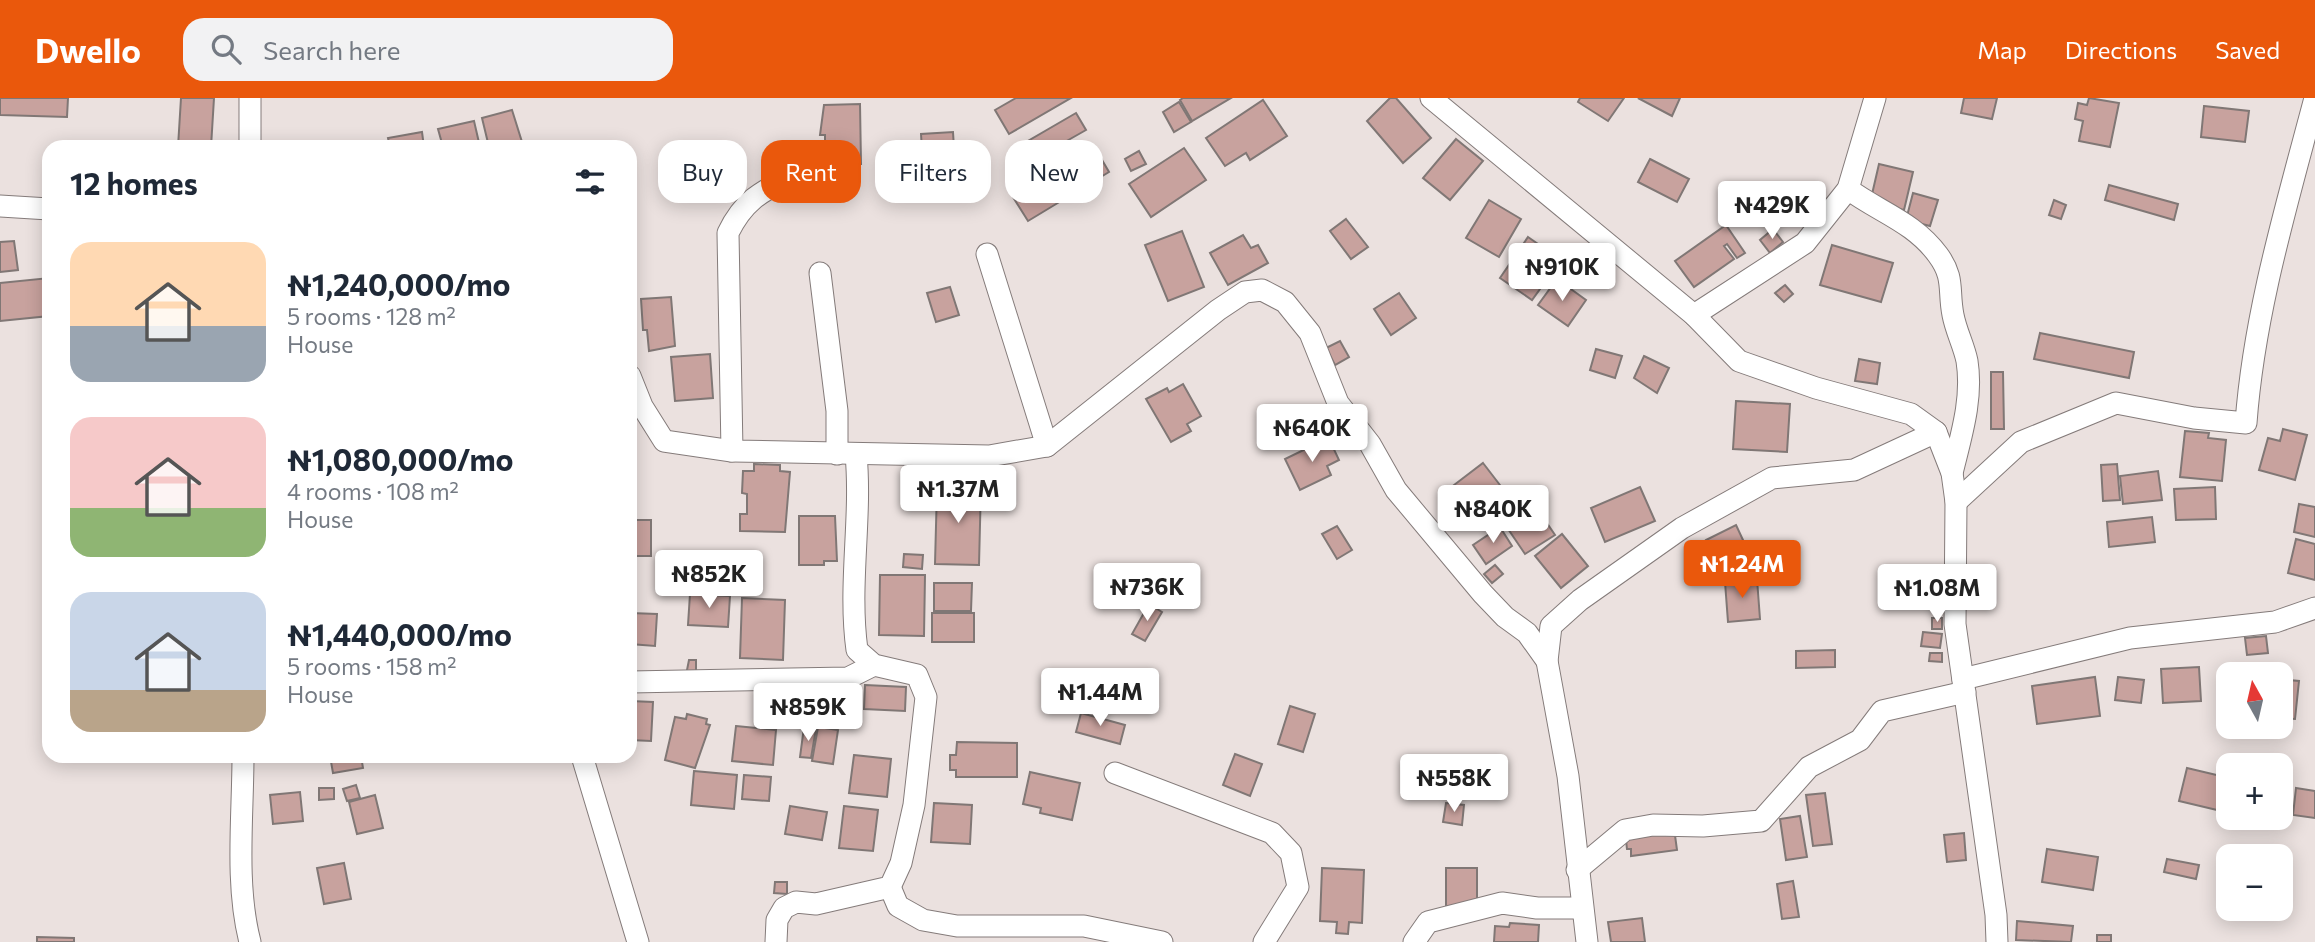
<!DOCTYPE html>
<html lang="en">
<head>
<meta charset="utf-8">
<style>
	:root { --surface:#fff; --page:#f2f2f3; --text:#1f2937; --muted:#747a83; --accent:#ea580c }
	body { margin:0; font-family:Commissioner,sans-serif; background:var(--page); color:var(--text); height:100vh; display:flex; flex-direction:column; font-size:26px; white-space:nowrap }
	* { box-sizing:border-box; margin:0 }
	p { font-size:23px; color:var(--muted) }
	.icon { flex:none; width:38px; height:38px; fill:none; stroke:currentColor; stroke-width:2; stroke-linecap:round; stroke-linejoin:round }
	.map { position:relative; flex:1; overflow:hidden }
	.side { position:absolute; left:42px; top:42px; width:595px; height:623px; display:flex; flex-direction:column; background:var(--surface); border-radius:21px; box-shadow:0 4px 18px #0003 }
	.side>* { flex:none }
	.top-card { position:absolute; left:658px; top:42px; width:665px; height:63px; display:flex; gap:14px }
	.needle { width:46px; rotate:352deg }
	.buttons { position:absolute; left:2216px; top:564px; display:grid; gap:14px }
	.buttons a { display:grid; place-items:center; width:77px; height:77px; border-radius:14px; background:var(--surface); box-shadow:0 4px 18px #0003; font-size:35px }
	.price { position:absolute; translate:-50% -60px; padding:0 16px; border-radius:7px; background:#fff; color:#222; font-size:23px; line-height:46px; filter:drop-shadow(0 2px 4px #0008) }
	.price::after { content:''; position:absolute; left:50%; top:42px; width:21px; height:16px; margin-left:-10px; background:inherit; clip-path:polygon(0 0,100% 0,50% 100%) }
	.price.current { background:var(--accent); color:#fff }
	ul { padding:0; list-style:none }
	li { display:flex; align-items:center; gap:21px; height:175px; padding:0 28px }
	li span { display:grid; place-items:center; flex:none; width:196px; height:140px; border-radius:21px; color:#555 }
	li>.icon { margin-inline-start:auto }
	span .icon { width:84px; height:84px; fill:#fffc; stroke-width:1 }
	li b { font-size:30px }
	h2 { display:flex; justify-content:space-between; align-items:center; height:84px; padding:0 28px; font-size:30px }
	.tag { padding:0 24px; border-radius:21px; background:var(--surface); box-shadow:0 4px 18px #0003; font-size:24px; line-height:63px }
	.tag.current { background:var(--accent); color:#fff }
	header { display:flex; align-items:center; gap:42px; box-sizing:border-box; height:98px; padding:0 35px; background:var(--accent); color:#fff }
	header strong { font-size:33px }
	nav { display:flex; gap:38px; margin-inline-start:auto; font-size:24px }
	.search { width:490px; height:63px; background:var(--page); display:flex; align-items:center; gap:18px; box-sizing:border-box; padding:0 24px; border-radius:21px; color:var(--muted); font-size:26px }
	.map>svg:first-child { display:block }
	.building { fill:#c8a29e; stroke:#807775; stroke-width:2 }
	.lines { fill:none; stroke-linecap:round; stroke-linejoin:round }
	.minor-casing { stroke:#847b7a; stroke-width:23 }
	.minor { stroke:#fff; stroke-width:21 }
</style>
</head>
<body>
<header>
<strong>Dwello</strong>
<div class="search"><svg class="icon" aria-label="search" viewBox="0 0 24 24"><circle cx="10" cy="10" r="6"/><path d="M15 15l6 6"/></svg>Search here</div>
<nav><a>Map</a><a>Directions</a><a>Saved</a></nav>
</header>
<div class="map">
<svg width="2315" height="844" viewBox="0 0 2315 844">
	<rect width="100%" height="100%" fill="#ebe1df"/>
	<g class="building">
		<polygon points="0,0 68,0 67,19 0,17"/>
		<polygon points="181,0 214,0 211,49 178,49"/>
		<polygon points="1016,0 1071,0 1009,36 995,12"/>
		<polygon points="1183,0 1231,0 1192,23 1180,2"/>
		<polygon points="1390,0 1396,0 1431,40 1403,65 1367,23"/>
		<polygon points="1580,0 1624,0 1608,23 1578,4"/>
		<polygon points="1638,0 1680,0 1672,18"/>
		<polygon points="1964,0 1997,0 1992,21 1961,15"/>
		<polygon points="2089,0 2119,5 2110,49 2079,43 2083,23 2075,21 2078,5 2087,7"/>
		<polygon points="1263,2 1287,38 1250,62 1246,55 1225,68 1206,40"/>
		<polygon points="1179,4 1191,24 1174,34 1163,14"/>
		<polygon points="860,6 861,66 825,67 825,37 820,37 824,7"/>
		<polygon points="2204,8 2249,13 2245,44 2201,39"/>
		<polygon points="512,12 522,44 489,49 482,20"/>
		<polygon points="1076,15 1086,32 1019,70 1009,54"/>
		<polygon points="474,23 480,49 443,49 438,31"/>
		<polygon points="422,34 424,49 390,49 388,40"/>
		<polygon points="953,34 955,67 923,69 921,36"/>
		<polygon points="1456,41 1483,63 1450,102 1423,80"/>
		<polygon points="1095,50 1109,74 1028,123 1013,99"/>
		<polygon points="1184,50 1206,82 1151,119 1129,86"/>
		<polygon points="1139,53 1146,66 1131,73 1125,61"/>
		<polygon points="1650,61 1689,81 1677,104 1638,84"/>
		<polygon points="1879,66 1913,74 1904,112 1870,105"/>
		<polygon points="2109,87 2178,106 2174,122 2105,102"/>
		<polygon points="1913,95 1938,102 1930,128 1906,122"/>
		<polygon points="1489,102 1521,121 1499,159 1466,140"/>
		<polygon points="2054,102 2066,107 2061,121 2049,117"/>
		<polygon points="1346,121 1368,149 1351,161 1330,133"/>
		<polygon points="1726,127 1745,155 1737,160 1727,146 1724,148 1734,161 1694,189 1675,163"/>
		<polygon points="1773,131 1783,144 1770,155 1760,142"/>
		<polygon points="1182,133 1204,189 1168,203 1145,147"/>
		<polygon points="1243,137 1251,150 1258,147 1268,165 1228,187 1210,155"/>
		<polygon points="1528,139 1561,162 1532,202 1500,180"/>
		<polygon points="14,143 18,172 0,174 0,144"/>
		<polygon points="1832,147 1893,165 1881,204 1820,187"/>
		<polygon points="49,180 49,218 0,223 0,185"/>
		<polygon points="1557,181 1586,202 1568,228 1538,207"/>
		<polygon points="1785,187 1793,196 1784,204 1775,195"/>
		<polygon points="950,189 959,217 936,224 927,195"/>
		<polygon points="1399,195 1416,220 1391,237 1374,211"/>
		<polygon points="671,199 675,248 649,253 647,232 643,232 641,201"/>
		<polygon points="2040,235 2134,254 2129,280 2034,261"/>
		<polygon points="1340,243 1349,259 1335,267 1326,250"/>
		<polygon points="1596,251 1622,258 1615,280 1590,272"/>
		<polygon points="710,256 713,300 675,303 671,259"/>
		<polygon points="1644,258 1669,270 1657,295 1634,280"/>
		<polygon points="1859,261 1880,265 1877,286 1855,283"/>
		<polygon points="1991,274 2003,274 2004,331 1991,331"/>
		<polygon points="1183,286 1201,318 1187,326 1191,333 1171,344 1146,301 1167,290 1169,294"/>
		<polygon points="1736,303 1790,306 1787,354 1733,351"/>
		<polygon points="2283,331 2307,337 2295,382 2259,372 2268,340 2280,343"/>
		<polygon points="2185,333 2209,335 2208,340 2226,342 2222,383 2180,379"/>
		<polygon points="1322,343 1325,348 1331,345 1339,362 1327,368 1331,377 1300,392 1285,361"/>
		<polygon points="1483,365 1503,391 1492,400 1495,403 1471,421 1453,397 1459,392 1454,387"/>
		<polygon points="754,366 780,367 780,373 790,374 785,434 740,433 740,416 747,416 747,396 742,395 743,373 754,373"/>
		<polygon points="2117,366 2120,402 2103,403 2101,367"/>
		<polygon points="2158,373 2162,402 2123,406 2120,378"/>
		<polygon points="948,385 981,386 979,467 935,466 937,390 948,390"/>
		<polygon points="1640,389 1655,423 1605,444 1591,410"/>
		<polygon points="2215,389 2216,421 2176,422 2174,391"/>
		<polygon points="1532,403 1555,437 1525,456 1502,422"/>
		<polygon points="2299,406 2315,409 2315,439 2294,434"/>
		<polygon points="799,418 835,418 837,463 824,463 824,467 799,467"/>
		<polygon points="2152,419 2155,444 2109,449 2107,424"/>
		<rect x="630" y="422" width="21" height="36"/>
		<polygon points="1736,427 1750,457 1720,471 1706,442"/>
		<polygon points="1337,428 1352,452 1337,461 1322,436"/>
		<polygon points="1500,429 1512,448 1486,466 1473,447"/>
		<polygon points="1562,436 1588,468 1561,490 1535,458"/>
		<polygon points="2296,441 2315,446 2315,482 2288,475"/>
		<polygon points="904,456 923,457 922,471 903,469"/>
		<polygon points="1495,467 1503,476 1492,485 1484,476"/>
		<polygon points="880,477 925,477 924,538 879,537"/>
		<polygon points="1757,481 1760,521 1728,524 1725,484"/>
		<polygon points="934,485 972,485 971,513 934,513"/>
		<polygon points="690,496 730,498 728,529 688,527"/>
		<polygon points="742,500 785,502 783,562 740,560"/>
		<polygon points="1149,506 1162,514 1145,543 1132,536"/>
		<polygon points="630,515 657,516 655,548 630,546"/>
		<rect x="932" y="515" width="42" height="29"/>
		<rect x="1932" y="520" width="10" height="11"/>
		<polygon points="1923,534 1942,536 1940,550 1921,548"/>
		<polygon points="2266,538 2268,555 2247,557 2245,540"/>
		<polygon points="1835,552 1835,569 1796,570 1796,553"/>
		<polygon points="1930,555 1942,555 1942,564 1929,563"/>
		<polygon points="689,562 696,562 696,577 686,577"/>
		<polygon points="2199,569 2201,603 2163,605 2161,571"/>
		<polygon points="2095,579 2100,618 2037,626 2032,588"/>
		<polygon points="2118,579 2144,582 2141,605 2115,602"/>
		<polygon points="2280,581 2299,583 2295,621 2280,620"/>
		<polygon points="865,587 906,589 905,613 864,611"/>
		<polygon points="630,603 653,604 651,643 630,642"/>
		<polygon points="1290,608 1315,616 1303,654 1278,646"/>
		<polygon points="1081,615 1125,627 1120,646 1076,634"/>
		<polygon points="687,616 707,621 706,626 710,627 695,670 665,662 675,619 686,621"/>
		<polygon points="736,628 776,632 773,667 732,663"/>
		<polygon points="804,629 816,631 811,660 800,659"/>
		<polygon points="818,629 838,632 833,666 812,663"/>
		<polygon points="957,644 1017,645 1017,679 956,679 956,672 950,672 950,657 956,657"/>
		<polygon points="1235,656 1262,666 1250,698 1223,687"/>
		<polygon points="854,657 891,661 887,699 849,695"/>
		<polygon points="330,658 361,658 363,670 333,675"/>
		<polygon points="2187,670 2225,679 2217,712 2179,703"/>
		<polygon points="694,673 737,677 734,711 691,707"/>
		<polygon points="1030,674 1080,685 1072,722 1040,715 1041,710 1023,706"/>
		<polygon points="744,677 771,679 769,703 742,701"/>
		<polygon points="356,687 360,700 347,703 343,691"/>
		<polygon points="319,690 334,690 334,701 319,702"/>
		<polygon points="2296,690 2315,693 2315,720 2293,717"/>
		<polygon points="300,694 303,723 273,726 270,697"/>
		<polygon points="1825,695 1832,746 1813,748 1806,697"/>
		<polygon points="375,697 383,730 357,736 349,704"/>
		<polygon points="934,705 972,707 970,746 931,744"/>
		<polygon points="1446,705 1464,707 1462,727 1443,724"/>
		<polygon points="790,708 827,714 822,742 785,736"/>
		<polygon points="844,708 878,712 873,753 839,750"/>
		<polygon points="1800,718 1807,759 1786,762 1780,721"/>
		<polygon points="1674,730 1677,752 1631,758 1631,751 1627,751 1626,742"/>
		<polygon points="1964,735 1966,762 1947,764 1944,737"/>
		<polygon points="2047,751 2098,759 2093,792 2042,784"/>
		<polygon points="2167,761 2199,767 2196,781 2164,774"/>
		<polygon points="344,765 351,801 324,806 317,770"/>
		<polygon points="1322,770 1364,772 1362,825 1349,824 1348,836 1336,835 1337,824 1320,823"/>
		<rect x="1446" y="770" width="31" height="38"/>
		<polygon points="1793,783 1799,819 1782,821 1777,786"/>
		<polygon points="775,784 787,784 787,796 774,795"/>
		<polygon points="1642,820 1645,844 1611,844 1608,824"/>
		<polygon points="2017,823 2073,828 2071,844 2016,842"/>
		<polygon points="1510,825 1539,827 1538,844 1494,844 1495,828 1509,829"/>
		<rect x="2097" y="837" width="14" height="7"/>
		<polygon points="37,839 74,840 74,844 37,844"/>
	</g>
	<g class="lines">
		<g class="minor-casing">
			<g id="minor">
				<polyline points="250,0 250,49"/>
				<polyline points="1431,0 1694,217 1739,263 1816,290 1911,316 1936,334 1952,375 1956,404 1955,526 1996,817 1997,844"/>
				<path d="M801,73C766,92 746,98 728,135L732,353L989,358L1047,348L1218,212L1245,194L1262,192L1285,204L1310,235L1338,305L1370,346L1396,392L1483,496L1505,519L1527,535L1547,563"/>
				<path d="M1848,91C1879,114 1914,124 1938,157C1955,180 1948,192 1953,217C1956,233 1964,248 1967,263C1973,301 1961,338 1952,375"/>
				<polyline points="0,108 49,111"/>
				<polyline points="987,156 1047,348"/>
				<polyline points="820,175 837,313 837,356"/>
				<polyline points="1694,217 1805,145 1848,91 1875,0"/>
				<polyline points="630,278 642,308 664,343 732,353"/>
				<path d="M1956,404L2021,344L2116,305L2194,320L2246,325C2254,215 2287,106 2315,0"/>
				<polyline points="1963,581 2130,540 2275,524 2315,510"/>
				<polyline points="630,584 848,580 874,567"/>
				<path d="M243,658C243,718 235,786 250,844"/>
				<polyline points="582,658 638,844"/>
				<polyline points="1115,675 1272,735 1291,755 1298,789 1264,844"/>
				<polyline points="1577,772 1625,732 1653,727 1703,728 1761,723 1809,669 1860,642 1882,613 1965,594"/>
				<polyline points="890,789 898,808 923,822 957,828 1084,828 1162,844"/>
				<path d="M776,844L777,822L784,810L796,804L816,806L890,789L901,765L914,707L926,599L917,577L874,567L857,552C848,487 862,421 856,356"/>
				<polyline points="1414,844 1428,824 1502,805 1537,810 1582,810"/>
				<polyline points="1587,844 1568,678 1547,563 1551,528 1580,502 1682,430 1772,380 1854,372 1936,334"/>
			</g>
		</g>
		<use href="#minor" class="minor"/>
	</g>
</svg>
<div class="buttons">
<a><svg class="needle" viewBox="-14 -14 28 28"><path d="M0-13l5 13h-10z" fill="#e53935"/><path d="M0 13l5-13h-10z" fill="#747a83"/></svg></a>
<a>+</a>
<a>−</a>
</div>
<b class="price" style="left:1772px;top:143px">₦429K</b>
<b class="price" style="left:1562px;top:205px">₦910K</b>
<b class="price" style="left:1312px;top:366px">₦640K</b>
<b class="price" style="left:958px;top:427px">₦1.37M</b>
<b class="price" style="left:1493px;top:447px">₦840K</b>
<b class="price current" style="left:1742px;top:502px">₦1.24M</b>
<b class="price" style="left:709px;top:512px">₦852K</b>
<b class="price" style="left:1147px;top:525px">₦736K</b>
<b class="price" style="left:1937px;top:526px">₦1.08M</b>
<b class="price" style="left:1100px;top:630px">₦1.44M</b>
<b class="price" style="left:808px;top:645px">₦859K</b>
<b class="price" style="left:1454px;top:716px">₦558K</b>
<div class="top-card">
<a class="tag">Buy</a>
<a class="tag current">Rent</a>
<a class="tag">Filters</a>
<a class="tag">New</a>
</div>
<section class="side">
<h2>12 homes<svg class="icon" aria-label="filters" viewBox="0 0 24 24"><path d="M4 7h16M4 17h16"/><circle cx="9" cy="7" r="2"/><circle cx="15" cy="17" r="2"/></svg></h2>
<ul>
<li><span style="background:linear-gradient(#ffd9b3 60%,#9aa5b1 0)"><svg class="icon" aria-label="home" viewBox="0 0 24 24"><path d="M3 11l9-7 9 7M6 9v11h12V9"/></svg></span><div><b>₦1,240,000/mo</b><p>5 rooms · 128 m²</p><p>House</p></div></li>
<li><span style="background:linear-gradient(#f6c9c9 65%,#8fb573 0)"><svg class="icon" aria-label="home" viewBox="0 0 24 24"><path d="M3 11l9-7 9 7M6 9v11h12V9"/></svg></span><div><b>₦1,080,000/mo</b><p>4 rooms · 108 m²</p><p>House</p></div></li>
<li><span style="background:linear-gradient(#c9d6e8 70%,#b9a48a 0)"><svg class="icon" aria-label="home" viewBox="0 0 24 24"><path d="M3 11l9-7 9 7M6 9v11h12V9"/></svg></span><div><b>₦1,440,000/mo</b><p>5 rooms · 158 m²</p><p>House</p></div></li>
</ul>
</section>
</div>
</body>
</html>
